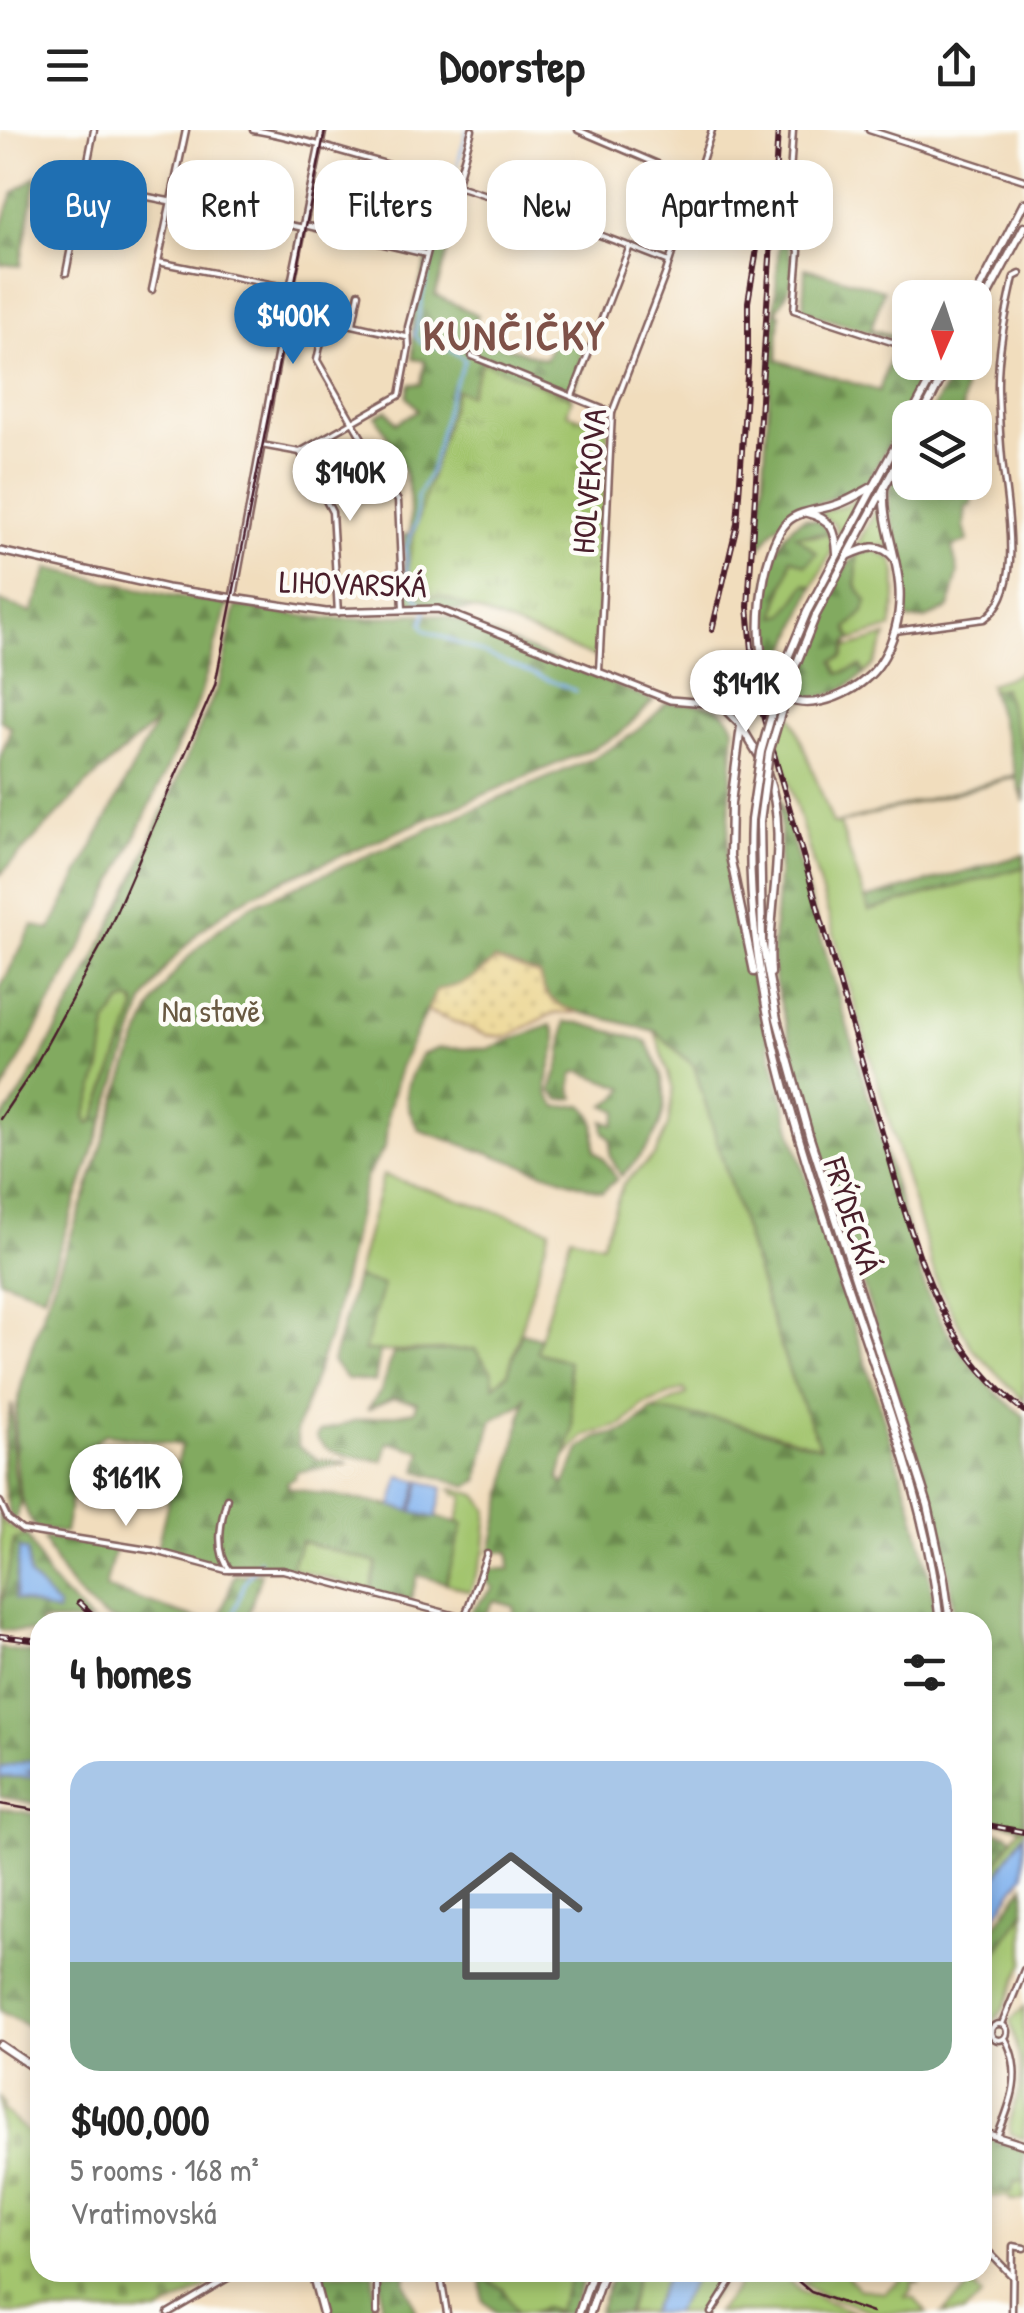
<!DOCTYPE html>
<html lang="en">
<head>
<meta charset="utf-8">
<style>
	:root { --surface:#fff; --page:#f2f2f2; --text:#222; --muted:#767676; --line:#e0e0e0; --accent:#1f6fb2 }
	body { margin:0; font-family:"Patrick Hand",sans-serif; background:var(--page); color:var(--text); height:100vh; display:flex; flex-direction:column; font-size:38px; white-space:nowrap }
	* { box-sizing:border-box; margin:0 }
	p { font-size:32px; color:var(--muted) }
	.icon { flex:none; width:55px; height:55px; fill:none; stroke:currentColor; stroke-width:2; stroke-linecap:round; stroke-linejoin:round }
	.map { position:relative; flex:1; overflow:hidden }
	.sheet { position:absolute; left:30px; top:1482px; width:962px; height:670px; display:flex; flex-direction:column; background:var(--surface); border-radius:30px; box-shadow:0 5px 15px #0003 }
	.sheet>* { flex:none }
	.guide { position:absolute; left:30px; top:30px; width:965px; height:90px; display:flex; gap:20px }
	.needle { width:65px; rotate:183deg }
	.tools { position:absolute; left:892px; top:150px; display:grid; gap:20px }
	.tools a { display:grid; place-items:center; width:100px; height:100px; border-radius:20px; background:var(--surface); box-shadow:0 5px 15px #0003; font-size:50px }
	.price { position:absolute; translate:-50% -85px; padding:0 22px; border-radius:35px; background:#fff; color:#222; font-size:32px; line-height:65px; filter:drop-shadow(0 2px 5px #0008) }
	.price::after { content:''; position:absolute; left:50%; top:60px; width:30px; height:22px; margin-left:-15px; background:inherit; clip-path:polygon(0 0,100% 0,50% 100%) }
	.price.active { background:var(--accent); color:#fff }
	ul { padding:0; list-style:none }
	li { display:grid; align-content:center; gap:20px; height:530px; padding:0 40px }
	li+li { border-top:2px solid var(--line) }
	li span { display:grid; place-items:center; height:310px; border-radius:30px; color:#555 }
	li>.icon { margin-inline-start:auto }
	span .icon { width:180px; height:180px; fill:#fffc; stroke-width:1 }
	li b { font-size:42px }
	h2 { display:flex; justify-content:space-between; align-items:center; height:120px; padding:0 40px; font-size:42px }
	.tag { padding:0 35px; border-radius:30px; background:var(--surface); box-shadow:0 5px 15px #0003; font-size:35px; line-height:90px }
	.tag.active { background:var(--accent); color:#fff }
	header { display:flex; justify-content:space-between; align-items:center; height:130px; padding:0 40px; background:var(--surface); font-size:45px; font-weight:700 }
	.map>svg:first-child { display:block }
	.green { fill:#a3c56e; stroke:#76724c; stroke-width:2.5 }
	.forest { fill:url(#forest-firs); stroke:#666446; stroke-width:2.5; fill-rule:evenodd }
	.sand { fill:url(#sand-dots); stroke:#9c7c64; stroke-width:2.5 }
	.cemetery { fill:url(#cemetery-stones); stroke:#76724c; stroke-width:2.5 }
	.park { fill:url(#park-tufts); stroke:#76724c; stroke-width:2.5 }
	.water { fill:#83b4ef; stroke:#666a8d; stroke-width:2.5 }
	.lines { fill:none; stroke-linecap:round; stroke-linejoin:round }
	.stream { stroke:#83b4ef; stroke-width:2.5 }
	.minor-casing { stroke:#84625e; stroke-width:9 }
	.tertiary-casing { stroke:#84625e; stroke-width:10 }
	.secondary-casing { stroke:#84625e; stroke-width:11 }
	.minor { stroke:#fff; stroke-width:4 }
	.tertiary { stroke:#fff; stroke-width:5 }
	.secondary { stroke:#fff; stroke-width:6 }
	.tram { stroke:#4a1f2b; stroke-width:2.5 }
	.rail-casing { stroke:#4a1f2b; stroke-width:6 }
	.rail { stroke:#fdfcf7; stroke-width:2.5; stroke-dasharray:8; stroke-linecap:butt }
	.secondary-bridge-casing { stroke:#84625e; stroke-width:11; stroke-linecap:butt }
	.secondary-bridge { stroke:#fff; stroke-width:6 }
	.labels { text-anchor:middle; stroke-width:9; stroke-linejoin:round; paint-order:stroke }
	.street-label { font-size:32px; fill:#4a1f2b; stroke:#fdfcf7 }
	.park-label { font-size:32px; fill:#695942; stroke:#fdfcf7 }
	.district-label { font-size:42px; font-weight:bold; letter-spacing:2.5px; fill:#7e5148; stroke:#fdfcf7 }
</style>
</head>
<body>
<header><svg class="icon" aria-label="menu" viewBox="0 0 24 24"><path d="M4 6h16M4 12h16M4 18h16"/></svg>Doorstep<svg class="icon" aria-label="share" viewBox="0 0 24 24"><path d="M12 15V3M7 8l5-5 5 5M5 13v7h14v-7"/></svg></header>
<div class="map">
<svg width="1024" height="2183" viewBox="0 0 1024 2183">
	<defs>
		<pattern id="forest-firs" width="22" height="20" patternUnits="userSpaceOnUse" patternTransform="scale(2.5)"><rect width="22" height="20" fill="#82aa61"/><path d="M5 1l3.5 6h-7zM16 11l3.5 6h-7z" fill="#6c8a50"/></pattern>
		<pattern id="sand-dots" width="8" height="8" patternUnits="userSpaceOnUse" patternTransform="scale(2.5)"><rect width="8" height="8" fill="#eeda9e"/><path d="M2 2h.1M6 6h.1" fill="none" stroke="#cebb88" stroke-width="1.8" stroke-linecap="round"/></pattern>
		<pattern id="cemetery-stones" width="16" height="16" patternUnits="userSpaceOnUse" patternTransform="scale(2.5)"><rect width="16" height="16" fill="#a3c56e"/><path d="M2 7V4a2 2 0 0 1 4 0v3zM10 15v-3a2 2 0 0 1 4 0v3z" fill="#879f5b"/></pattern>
		<pattern id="park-tufts" width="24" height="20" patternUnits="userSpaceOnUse" patternTransform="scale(2.5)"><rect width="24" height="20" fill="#a3c56e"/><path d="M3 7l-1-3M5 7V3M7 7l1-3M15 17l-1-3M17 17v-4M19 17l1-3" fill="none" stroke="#879f5b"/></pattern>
	</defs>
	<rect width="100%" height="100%" fill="#fdfcf7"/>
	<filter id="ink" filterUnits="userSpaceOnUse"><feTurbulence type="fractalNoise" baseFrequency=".01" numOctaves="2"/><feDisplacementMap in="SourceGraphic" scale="20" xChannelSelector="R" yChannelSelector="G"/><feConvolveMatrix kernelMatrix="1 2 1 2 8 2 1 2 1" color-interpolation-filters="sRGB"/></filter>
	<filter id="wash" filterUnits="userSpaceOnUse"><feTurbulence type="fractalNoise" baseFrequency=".0048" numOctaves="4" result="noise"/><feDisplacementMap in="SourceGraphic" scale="40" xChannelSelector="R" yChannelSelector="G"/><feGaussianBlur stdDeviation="2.25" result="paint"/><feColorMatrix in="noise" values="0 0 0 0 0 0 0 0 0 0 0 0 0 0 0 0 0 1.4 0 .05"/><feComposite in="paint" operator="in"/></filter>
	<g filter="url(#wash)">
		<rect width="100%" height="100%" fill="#f1ddbd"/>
		<g class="green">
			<polygon points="863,365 839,407 835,395 818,383 846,375"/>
			<polygon points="880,372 893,422 884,415 855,419"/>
			<path d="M830,403L831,423L813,457L806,454L785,485L776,486C778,464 789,449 791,427L816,423L795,404L815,406Z"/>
			<polygon points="873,420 892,429 896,443 896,470 891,498 852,510 847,498 856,490 857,425"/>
			<polygon points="887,506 874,534 864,544 860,536 839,544 833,531 843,527 848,514 849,517"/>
			<polygon points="1024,538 1024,626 1003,558 991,561 989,554 1013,546"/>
			<polygon points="785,584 792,586 833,694 840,694 869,781 1024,737 1024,1271 972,1218 938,1156 777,611"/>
			<polygon points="133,870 136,879 94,991 89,994 86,986 103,923 107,893 122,872"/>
			<path d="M655,901L694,936L767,1175L791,1247L821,1318C765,1298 711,1288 652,1280L687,1264L684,1259L643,1275L623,1295L584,1306L567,1326C580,1275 562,1264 536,1221L571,1106L602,1114L623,1054L655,1025L668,995L673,960Z"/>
			<polygon points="383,1045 550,1099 508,1243 493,1257 475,1219 364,1222 382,1156 356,1148"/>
			<polygon points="453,1358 477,1365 488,1380 485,1420 470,1462 446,1453 462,1394 457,1393 464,1366 455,1364 455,1361 451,1359"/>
			<polygon points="0,1383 5,1394 27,1406 14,1410 1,1484"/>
			<polygon points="300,1411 378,1433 370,1461 291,1438"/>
			<polygon points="1024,1692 1024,1703 983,1766 982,1746 992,1739"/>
			<polygon points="1024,1781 1024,1833 1002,1881 983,1903 982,1843"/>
			<path d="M1024,1877V2009L1011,2004C1006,1988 1018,1973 1020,1956C1023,1934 1016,1913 1010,1891Z"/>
			<polygon points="982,2038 991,2049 1024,2052 1024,2070 1010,2070 1009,2066 983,2067"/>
			<polygon points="743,2142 780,2143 801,2161 856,2183 716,2183 735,2160"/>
			<path d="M452,2143H573L557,2181L543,2177L532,2183H517C500,2154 487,2144 452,2143Z"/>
			<polygon points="637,2143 668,2143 650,2183 627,2183"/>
			<polygon points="697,2143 728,2143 701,2183 674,2183"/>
			<polygon points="819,2143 844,2143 858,2158 884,2163 909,2143 920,2153 912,2151 912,2159 905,2167 914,2168 927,2183 877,2183 818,2163 794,2146 804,2151 819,2146 816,2145"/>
			<polygon points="972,2155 982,2166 964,2183 942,2183"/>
		</g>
		<g class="forest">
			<polygon points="37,46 20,136 0,134 0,101 13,63"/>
			<path d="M448,56L465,61L435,165L478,185L471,206L545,229L561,195L567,193C586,216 585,235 572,262L443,459L472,479C457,484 424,474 405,473L404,405L410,404C412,345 404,337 376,286L387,280L396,293L418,280L407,266L410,254H421L425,231L413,229V178Z"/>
			<path d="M780,95C794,137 802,142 776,182L780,184L777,230L879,261L894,217L910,222V232L934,233L870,348L848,363L793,382L774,399L759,419Z"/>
			<polygon points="805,138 884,160 871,199 910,211 910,215 803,181"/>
			<polygon points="958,238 965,240 962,287 928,287 952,244"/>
			<polygon points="910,321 910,352 974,353 971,376 966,376 964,396 968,411 952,417 958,443 949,478 926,489 909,490 904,480 904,436 888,378 889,359"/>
			<path d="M805,388L818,391L830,403L796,405L817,423L806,435L791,428C789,450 778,464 776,486L785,484L806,454L813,457L775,551C760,512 760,407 805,388Z"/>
			<path d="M857,425L856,456L867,471L864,482L847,498L852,510L847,512L843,527L833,531L839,544L861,536L864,544C846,560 824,570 800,569L792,561C805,525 828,449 857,425Z"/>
			<polygon points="48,438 169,465 228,474 198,572 99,785 0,966 0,858 33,795 50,800 156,592 87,654 0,745 0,628 11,597 0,590 0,471 32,483"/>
			<path d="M236,476C275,482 314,489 354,489C390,489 412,479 449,487L653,571L620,604L596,617L272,755L235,774L199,802L166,837L144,872L44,1165L0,1149V992L22,962L78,862L134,748L219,553ZM130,870L136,873V879L94,991L89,994L86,986L101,938L107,893L122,872Z"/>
			<polygon points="1003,558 1024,626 1024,672 1016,647 836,694 1016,645 991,561"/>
			<path d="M666,573C692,574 723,569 734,597L727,731L743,813L794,1010L913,1379L931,1453L937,1492H519V1488L514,1487V1477L494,1470L481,1492H467L472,1480L493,1458L487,1452V1439H510L509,1422L491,1421L526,1266L522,1274L492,1290L478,1351L468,1356L417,1341L422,1321L388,1312L383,1331C361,1327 328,1328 316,1307L319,1302L354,1291L415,1281L417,1272L393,1268L367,1280L381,1261L393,1223L475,1219L492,1242L494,1256L508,1243L521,1203L540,1208L537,1222L568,1231L573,1299L559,1349L564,1355L581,1318L597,1308L628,1300L652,1280L725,1290L820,1317L791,1247L767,1175L694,936L655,901L559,877L542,859L539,845L495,830C477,848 463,856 437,860L400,937L388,983L385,1017L366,1047L332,1198L296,1301L298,1316L317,1329L349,1333L296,1342L295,1348L287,1352L289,1358L392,1376L463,1394L446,1453L418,1445L410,1471L370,1461L377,1433L301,1411L291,1438H233L157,1418L181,1315L105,1304L79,1326L65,1403L37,1399C13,1373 12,1299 19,1266C34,1196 65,1126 88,1058C109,997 126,930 155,872C177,832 213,801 250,776L591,629C620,614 644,598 666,573Z"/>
			<path d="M779,665L926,1161C949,1211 980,1253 1024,1286V1692L1021,1697L983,1688L982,1492H955L949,1447L933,1375L814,1002L774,848L772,827L781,704Z"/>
			<polygon points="1024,725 1024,737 869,781 866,769"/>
			<path d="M565,892L580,893L646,911C679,966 666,1005 621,1046L610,1026L611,1010L604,1002L603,991L614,995L618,981L605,975L617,968L625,958L579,941L573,945L571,959L575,968L560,970L551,961L561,930Z"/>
			<path d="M551,895C570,921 529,954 558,977L583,975C600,989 593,1003 595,1021L603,1028L617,1049L602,1062L419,1000C400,967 404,958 421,925L439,918L487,919Z"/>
			<polygon points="356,1148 383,1155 364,1221 380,1221 375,1252 347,1249 332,1232"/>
			<path d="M12,1274L13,1337L21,1374L13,1396C0,1354 0,1317 12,1274Z"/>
			<polygon points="27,1406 51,1451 91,1492 40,1492 40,1503 0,1500 0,1483 14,1410"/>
			<path d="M43,1408L115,1418L105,1458L206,1492C179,1493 147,1497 120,1492C88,1487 54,1436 43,1408Z"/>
			<polygon points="261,1443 246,1492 219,1492 234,1445"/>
			<polygon points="0,1518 40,1525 40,1628 0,1638"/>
			<polygon points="0,1647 40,1647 40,1674 0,1667"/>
			<polygon points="0,1678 40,1685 40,1903 0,1881"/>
			<polygon points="983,1700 1008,1704 1013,1708 992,1739 983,1746"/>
			<polygon points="1024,1755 1024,1781 983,1843 983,1813"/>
			<polygon points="982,2007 1024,2019 1024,2052 1015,2051 1011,2062 991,2061 991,2049 983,2038"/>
			<polygon points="319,2143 374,2143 374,2183 330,2183"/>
			<polygon points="381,2143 406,2143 405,2151 417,2183 381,2183"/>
			<polygon points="573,2143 586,2143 570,2183 532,2183 544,2177 557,2181"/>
			<polygon points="613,2143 637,2143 627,2183 598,2183"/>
			<polygon points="481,2147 503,2159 517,2183 497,2183 483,2171"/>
		</g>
		<path class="sand" d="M495,830L539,845C544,868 557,877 579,882L552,884L506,907L486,905L427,881L437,860C463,856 477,848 495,830Z"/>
		<polygon class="cemetery" points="0,1968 4,1975 2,1979 40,2014 40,2142 232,2143 158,2183 0,2183"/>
		<polygon class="park" points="482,232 572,268 567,283 608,298 596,528 440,466 420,466 412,454 408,437 413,407 456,260 469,265"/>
		<g class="water">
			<polygon points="400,1346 419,1351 411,1381 392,1376"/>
			<polygon points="421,1351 443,1358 436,1388 413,1382"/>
			<polygon points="19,1419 27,1421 29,1446 58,1477 57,1483 15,1469"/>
			<polygon points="40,1628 40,1635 28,1642 40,1643 40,1647 0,1647 0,1638"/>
			<polygon points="1024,1703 1024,1744 983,1804 983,1766"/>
			<polygon points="668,2143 697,2143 674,2183 650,2183"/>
		</g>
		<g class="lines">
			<g class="stream">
				<polyline points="467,0 423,163 415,205 421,213 451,220 465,230 449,267 431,340 417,367 416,393 406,418 408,452 426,482 422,494 425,500 576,561"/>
				<polyline points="233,1486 244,1453 260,1430"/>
			</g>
		</g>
	</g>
	<g filter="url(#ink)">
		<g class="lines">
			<g class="minor-casing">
				<g id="minor">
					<path d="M253,0C298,7 341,22 386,34C482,62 574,94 667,131"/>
					<polyline points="578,0 695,50"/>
					<polyline points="793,0 787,89 799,121 794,180 910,218"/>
					<polyline points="869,0 1024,50"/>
					<polyline points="457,53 472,0"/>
					<polyline points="83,54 304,98"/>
					<polyline points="304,95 426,124"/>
					<polyline points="158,132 290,158"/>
					<polyline points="66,143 94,0"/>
					<polyline points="152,160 186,0"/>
					<polyline points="286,180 406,207"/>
					<polyline points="326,189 317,230 398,371 403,479"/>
					<polyline points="353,194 359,163"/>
					<polyline points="472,226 612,283"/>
					<polyline points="572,266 630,116"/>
					<polyline points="261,315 300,322 400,265 409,217 408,197 446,52"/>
					<polyline points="300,322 332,382 338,483"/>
					<path d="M895,501L984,489C1024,462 1008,382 1003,338C1000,313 999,286 998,261C997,222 1006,184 1014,147L1020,144"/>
					<polyline points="599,541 612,283 665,145 712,0"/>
					<path d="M227,1368C221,1390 214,1421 230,1440"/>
					<polyline points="0,1372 8,1389 22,1400 155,1421 226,1440 283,1440 464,1488"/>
					<polyline points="463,1492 487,1424"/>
					<circle cx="999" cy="1902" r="8"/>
					<polyline points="1002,1894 1024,1840"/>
					<path d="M997,2007C1011,1973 1024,1943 1005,1908"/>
					<polyline points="982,2115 1012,2146"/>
					<polyline points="377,2142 377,2183"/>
					<polyline points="440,2142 447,2183"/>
					<polyline points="168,2183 238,2142"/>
					<polyline points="711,2183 737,2142"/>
					<polyline points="1012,2183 1013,2116 1024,2118"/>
				</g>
			</g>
			<g class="tertiary-casing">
				<g id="tertiary">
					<polyline points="0,421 167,458 326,482 438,479 670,570 719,574 741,596"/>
					<polyline points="233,468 286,180 323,0"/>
					<polyline points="982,2002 1024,2015"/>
				</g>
			</g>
			<g class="secondary-casing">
				<g id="secondary">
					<polyline points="975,168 1024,73"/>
					<polyline points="975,189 1024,97"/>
					<polyline points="921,288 950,232"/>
					<path d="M872,357C861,363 850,370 838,374C823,380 800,380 788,391C760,418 748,527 774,558C798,587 847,568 869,546C882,534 890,517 895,500C911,444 881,408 884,358"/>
					<path d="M807,383C832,389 836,400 837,424"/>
					<path d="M847,426C865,418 880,411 894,428"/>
					<polyline points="787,530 807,482 940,232"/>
					<polyline points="794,540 816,485 910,309"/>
					<polyline points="741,596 731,673 730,726 754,842"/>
					<polyline points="741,596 762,631"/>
					<path d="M767,643C791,707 766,776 771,843"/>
					<path d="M751,690C742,885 820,1068 879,1250C906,1329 931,1409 940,1492"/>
					<polyline points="760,691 762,811 777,889 809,1005 928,1375 944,1449 950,1492"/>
					<polyline points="0,1915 40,1942"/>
					<polyline points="312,2142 323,2183"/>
					<polyline points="579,2183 593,2142"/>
					<polyline points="590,2183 604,2142"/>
				</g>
			</g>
			<use href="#minor" class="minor"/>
			<use href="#tertiary" class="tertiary"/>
			<use href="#secondary" class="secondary"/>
			<g class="tram">
				<polyline points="0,989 31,943 103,812 215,555 325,0"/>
				<polyline points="0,1674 40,1681"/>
				<polyline points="787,2142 811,2162 872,2183"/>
			</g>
			<g class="rail-casing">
				<g id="rail">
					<path d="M778,0L748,477L756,561L903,1076C929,1159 953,1226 1024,1281"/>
					<polyline points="712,500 737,394 748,232 748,172 760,101"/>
					<polyline points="79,1472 100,1492"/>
					<polyline points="0,1506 40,1511"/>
					<polyline points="982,1694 1024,1702"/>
				</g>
			</g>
			<use href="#rail" class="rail"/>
			<g class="secondary-bridge-casing">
				<g id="secondary-bridge">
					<polyline points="751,690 761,622 787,530"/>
					<polyline points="760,691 769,623 794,540"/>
				</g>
			</g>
			<use href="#secondary-bridge" class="secondary-bridge"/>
		</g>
	</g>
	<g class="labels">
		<g class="street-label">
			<text transform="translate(589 351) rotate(-85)" y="11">HOLVEKOVA</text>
			<text transform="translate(353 454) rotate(2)" y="11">LIHOVARSKÁ</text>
			<text transform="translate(852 1086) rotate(72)" y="11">FRÝDECKÁ</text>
		</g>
		<g class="park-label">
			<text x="211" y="892">Na stavě</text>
		</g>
		<g class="district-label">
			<text x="515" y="220">KUNČIČKY</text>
		</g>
	</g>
</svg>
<div class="tools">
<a><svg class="needle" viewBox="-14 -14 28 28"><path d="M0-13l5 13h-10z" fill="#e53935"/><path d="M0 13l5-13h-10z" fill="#767676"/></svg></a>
<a><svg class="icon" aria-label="layers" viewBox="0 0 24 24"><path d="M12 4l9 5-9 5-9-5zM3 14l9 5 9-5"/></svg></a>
</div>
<b class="price active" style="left:293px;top:237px">$400K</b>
<b class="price" style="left:350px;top:394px">$140K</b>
<b class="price" style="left:746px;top:605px">$141K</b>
<b class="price" style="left:126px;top:1399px">$161K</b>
<div class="guide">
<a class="tag active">Buy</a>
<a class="tag">Rent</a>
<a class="tag">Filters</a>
<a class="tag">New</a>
<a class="tag">Apartment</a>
</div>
<section class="sheet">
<h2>4 homes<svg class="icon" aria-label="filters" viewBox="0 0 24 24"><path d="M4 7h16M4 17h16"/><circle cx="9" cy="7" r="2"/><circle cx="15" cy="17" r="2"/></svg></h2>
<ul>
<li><span style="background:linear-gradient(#a9c7e8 65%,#7fa58c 0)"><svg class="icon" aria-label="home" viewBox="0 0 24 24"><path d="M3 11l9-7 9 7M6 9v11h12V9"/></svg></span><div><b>$400,000</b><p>5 rooms · 168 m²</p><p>Vratimovská</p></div></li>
</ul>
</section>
</div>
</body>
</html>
